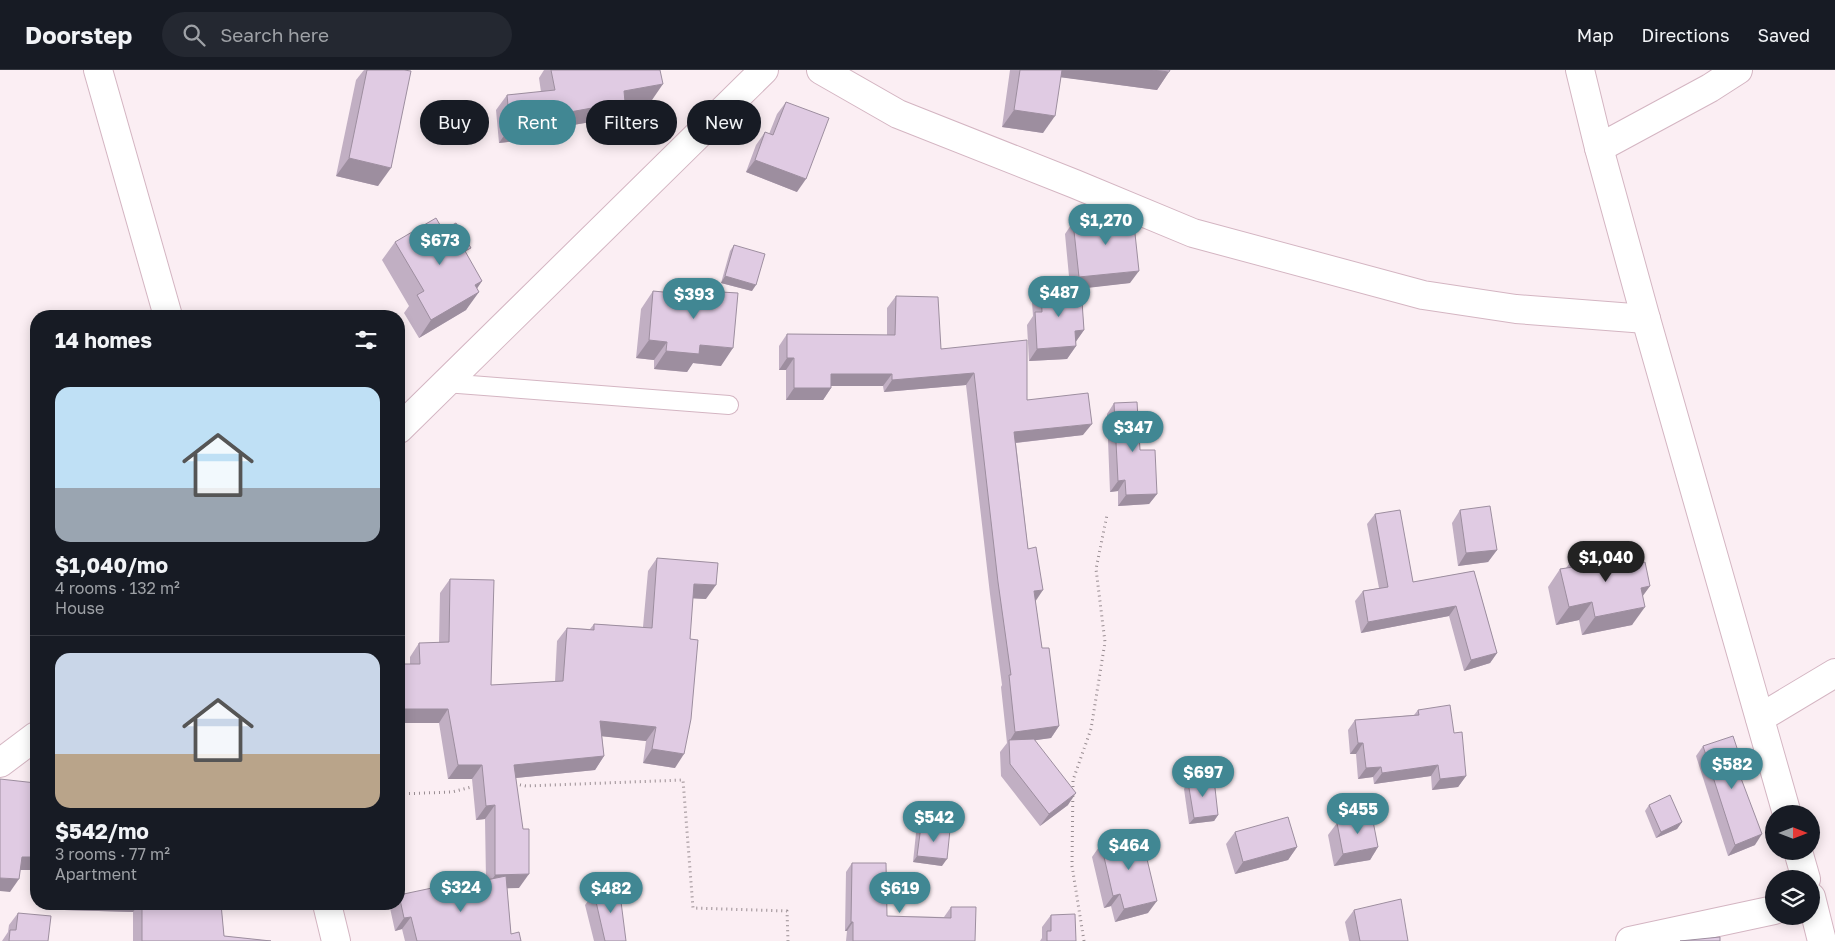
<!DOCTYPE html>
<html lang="en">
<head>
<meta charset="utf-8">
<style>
	:root { --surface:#171b24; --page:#242831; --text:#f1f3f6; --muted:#9ea1a6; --line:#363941; --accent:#418793 }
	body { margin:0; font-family:"Golos Text",sans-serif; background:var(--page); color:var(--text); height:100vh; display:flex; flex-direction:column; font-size:19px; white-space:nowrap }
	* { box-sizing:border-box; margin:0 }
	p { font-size:16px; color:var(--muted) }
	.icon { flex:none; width:28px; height:28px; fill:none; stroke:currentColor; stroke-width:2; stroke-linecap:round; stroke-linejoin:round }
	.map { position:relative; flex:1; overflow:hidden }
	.details { position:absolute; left:30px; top:240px; width:375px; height:600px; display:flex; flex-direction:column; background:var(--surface); border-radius:20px; box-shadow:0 2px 12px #0003 }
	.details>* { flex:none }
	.top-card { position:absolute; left:420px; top:30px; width:475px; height:45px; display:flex; gap:10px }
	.needle { width:32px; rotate:90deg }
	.fabs { position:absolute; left:1765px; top:735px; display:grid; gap:10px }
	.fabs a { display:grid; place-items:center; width:55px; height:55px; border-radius:50%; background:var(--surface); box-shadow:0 2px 12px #0003; font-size:25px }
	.price { position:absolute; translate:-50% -42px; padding:0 11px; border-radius:18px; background:var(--accent); color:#fff; font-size:16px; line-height:32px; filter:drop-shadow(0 1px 2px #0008) }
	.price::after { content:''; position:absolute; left:50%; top:30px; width:15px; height:11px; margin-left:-8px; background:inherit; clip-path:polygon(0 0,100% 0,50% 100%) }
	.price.selected { background:#222; color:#fff }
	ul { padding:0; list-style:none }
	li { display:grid; align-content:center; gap:10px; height:265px; padding:0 25px }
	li+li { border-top:1px solid var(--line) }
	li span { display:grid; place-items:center; height:155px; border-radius:15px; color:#555 }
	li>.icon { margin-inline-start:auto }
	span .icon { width:90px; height:90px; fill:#fffc; stroke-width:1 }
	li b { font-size:21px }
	h2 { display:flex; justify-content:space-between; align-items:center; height:60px; padding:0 25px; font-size:21px }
	.tag { padding:0 18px; border-radius:22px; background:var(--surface); box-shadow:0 2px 12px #0003; font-size:18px; line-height:45px }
	.tag.selected { background:var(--accent); color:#fff }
	header { display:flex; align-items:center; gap:30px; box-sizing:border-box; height:70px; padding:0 25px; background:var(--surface); border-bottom:1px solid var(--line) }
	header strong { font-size:24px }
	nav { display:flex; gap:28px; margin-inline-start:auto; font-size:18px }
	.search { width:350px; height:45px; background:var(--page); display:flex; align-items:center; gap:12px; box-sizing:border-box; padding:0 18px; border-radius:28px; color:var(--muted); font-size:19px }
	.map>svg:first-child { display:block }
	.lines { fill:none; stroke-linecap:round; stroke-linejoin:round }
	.service-casing { stroke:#d4b5c2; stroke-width:20 }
	.minor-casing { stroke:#d4b5c2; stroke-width:30 }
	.tertiary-casing { stroke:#d4b5c2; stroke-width:30 }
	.path { stroke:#988c91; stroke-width:3; stroke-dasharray:1 4; stroke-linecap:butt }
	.service { stroke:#fff; stroke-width:18 }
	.minor { stroke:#fff; stroke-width:28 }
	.tertiary { stroke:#fff; stroke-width:28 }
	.wall { fill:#c1afc3 }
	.shaded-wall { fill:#9d8e9f }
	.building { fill:#e0cbe3; stroke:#9d8e9f }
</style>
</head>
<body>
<header>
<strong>Doorstep</strong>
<div class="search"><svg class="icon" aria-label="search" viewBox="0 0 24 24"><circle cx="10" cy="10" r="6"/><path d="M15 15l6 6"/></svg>Search here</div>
<nav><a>Map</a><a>Directions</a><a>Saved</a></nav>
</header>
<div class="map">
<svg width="1835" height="871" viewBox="0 0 1835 871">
	<rect width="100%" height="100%" fill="#fbeef3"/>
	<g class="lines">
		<g class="service-casing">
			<polyline id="service" points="445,313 729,335"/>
		</g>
		<g class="minor-casing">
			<g id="minor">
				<polyline points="98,0 168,246"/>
				<polyline points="821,0 898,44 1075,114 1193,163 1423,225 1516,239 1646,249"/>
				<polyline points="1599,78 1710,18 1738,0"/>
				<polyline points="399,359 764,0"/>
				<polyline points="1760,648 1835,603"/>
				<polyline points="0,693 36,666"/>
				<polyline points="327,834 336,871"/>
				<polyline points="1630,871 1774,840"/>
			</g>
		</g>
		<g class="tertiary-casing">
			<g id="tertiary">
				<polyline points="1580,0 1599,78 1646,249 1787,744"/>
				<polyline points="1798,781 1806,809"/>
				<polyline points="1811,827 1822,871"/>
			</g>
		</g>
		<g class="path">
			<polyline points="515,714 526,716 683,710 693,838 787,841 788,871"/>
			<polyline points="399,724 452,722 475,716"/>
			<polyline points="1084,871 1072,796 1073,710 1091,659 1105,572 1096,499 1107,445"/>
		</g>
		<use href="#service" class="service"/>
		<use href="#minor" class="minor"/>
		<use href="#tertiary" class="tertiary"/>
	</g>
	<g class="wall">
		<polygon points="364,0 404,0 378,116 336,106 356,10"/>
		<polygon points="544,0 660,0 652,30 623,35 614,48 532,62 526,70 499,73 496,40 507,25 541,22 539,8"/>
		<polygon points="1010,0 1170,0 1157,20 1061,7 1043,63 1002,57"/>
		<polygon points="786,32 797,122 746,102 756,75 765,62 769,64 777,44"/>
		<polygon points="1073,152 1130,213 1081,218 1084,260 1076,271 1076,276 1067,289 1029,291 1027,255 1033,246 1032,232 1041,219 1070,217 1065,164"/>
		<polygon points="443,160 466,184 482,211 477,218 466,240 419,268 404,243 409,236 382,190 395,172"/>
		<polygon points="734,175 752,221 721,213 730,181"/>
		<polygon points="653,221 701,226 705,221 721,296 693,293 687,302 654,299 654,290 636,288 641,239"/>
		<polygon points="896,226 941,279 1027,330 1083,365 1016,373 1028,479 1042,578 1059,656 1051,668 1035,670 1068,735 1040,756 1001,706 1000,682 1007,673 1001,617 1002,615 990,524 966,315 884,322 883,316 831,316 831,318 823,330 786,330 786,300 779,300 779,276 787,264 887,265 887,238"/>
		<polygon points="1114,333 1140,380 1157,424 1149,434 1118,436 1118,421 1110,422 1107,344"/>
		<polygon points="1460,440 1497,480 1488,492 1458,496 1452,453"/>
		<polygon points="1375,444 1413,512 1474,501 1497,583 1490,593 1464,601 1449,546 1361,563 1355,531 1363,521 1379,518 1367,454"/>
		<polygon points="657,488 706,529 693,528 675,698 643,693 646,671 602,666 604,686 595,700 516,708 519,818 507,818 511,864 521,871 405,871 402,859 395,861 390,838 392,834 399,834 399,825 447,818 486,810 485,749 476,750 472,709 448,709 439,653 399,653 410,594 410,587 419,573 439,573 440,523 450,509 491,615 555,612 557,571 567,558 590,559 594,554 643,557 648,501"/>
		<polygon points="1572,490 1633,495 1650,516 1642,526 1632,555 1582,565 1579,550 1556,555 1548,517 1560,499 1566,498"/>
		<polygon points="1418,640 1454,663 1466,706 1458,717 1432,720 1431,706 1374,714 1373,707 1358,709 1356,684 1350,684 1348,660 1355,650 1414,645"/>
		<polygon points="1703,676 1737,699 1755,775 1728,786 1696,686"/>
		<polygon points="1188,712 1218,745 1214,751 1189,754 1184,719"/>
		<polygon points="1649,735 1682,752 1677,759 1656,768 1645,741"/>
		<polygon points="1337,753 1378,777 1370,790 1334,796 1328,765"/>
		<polygon points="921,756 942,796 913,792 916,763"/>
		<polygon points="1235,762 1297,777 1288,790 1235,804 1226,774"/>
		<polygon points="1101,774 1148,843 1115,852 1111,836 1104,838 1092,787"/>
		<polygon points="852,793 887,846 944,847 951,837 975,871 846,871 847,861 845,861 846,802"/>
		<polygon points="594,823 626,871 594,871 585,835"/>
		<polygon points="64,834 221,834 224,866 271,871 133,871 133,842 64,840"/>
		<polygon points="1354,840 1408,871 1349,871 1345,852"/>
		<polygon points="18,843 48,871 2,871 8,862 9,855"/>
		<polygon points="1051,845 1076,871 1040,871 1042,868 1042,857"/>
	</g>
	<g class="shaded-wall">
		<polygon points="1055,0 1152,0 1169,2 1157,20 1051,6"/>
		<polygon points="663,14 652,30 623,35 614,48 532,62 526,70 499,73 510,57 537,48 624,21"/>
		<polygon points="1014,40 1055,46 1043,63 1002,57"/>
		<polygon points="349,88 391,98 378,116 336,106"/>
		<polygon points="755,90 806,109 797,122 746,102"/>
		<polygon points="1139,201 1130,213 1070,220 1079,207"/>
		<polygon points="725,206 756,215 752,221 721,213"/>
		<polygon points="482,211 472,226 479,222 466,240 419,268 431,250 475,215"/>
		<polygon points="1084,260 1075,273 1075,261"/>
		<polygon points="649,270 667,272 654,290 636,288"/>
		<polygon points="700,275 733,278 721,296 693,293 687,302 654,299 666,281"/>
		<polygon points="1076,276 1067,289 1029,291 1037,279"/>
		<polygon points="787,288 794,288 786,300 779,300"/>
		<polygon points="974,303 966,315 884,322 892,310"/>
		<polygon points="831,304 892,304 883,316 823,316"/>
		<polygon points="794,318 831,318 823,330 786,330"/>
		<polygon points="1092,354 1083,365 1006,374 1014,362"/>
		<polygon points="1125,410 1118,421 1110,422 1118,411"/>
		<polygon points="1157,424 1149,434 1118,436 1126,425"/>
		<polygon points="1497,480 1488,492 1458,496 1466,483"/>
		<polygon points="694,514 716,515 706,529 685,528"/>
		<polygon points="1650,516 1637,534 1641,518"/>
		<polygon points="1043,520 1035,532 1034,521"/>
		<polygon points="1592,532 1579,550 1556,555 1569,537"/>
		<polygon points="1456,536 1449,546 1361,563 1368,552"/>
		<polygon points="1645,537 1632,555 1582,565 1595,547"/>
		<polygon points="1497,583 1490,593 1464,601 1471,590"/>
		<polygon points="399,639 448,639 439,653 399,653"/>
		<polygon points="600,651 656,657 646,671 590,665"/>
		<polygon points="1059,656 1051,668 1009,674 1009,672 1015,662"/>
		<polygon points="1358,673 1363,673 1356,684 1350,684"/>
		<polygon points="652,679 684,684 675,698 643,693"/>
		<polygon points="604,686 595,700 505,709 514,695"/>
		<polygon points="1742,693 1734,704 1736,695"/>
		<polygon points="458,695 482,695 472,709 448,709"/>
		<polygon points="1438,695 1431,706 1374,714 1382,703"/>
		<polygon points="1381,697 1373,707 1358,709 1366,698"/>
		<polygon points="1466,706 1458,717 1432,720 1440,709"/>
		<polygon points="1076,723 1068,735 1040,756 1049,744"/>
		<polygon points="495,735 485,749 476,750 486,736"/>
		<polygon points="1218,745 1214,751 1189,754 1194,748"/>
		<polygon points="1682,752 1677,759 1656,768 1661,762"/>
		<polygon points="1762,764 1755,775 1728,786 1735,775"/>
		<polygon points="1297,777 1288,790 1235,804 1243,792"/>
		<polygon points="1378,777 1370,790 1334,796 1343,784"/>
		<polygon points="917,786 947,789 942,796 913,792"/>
		<polygon points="22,787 36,787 36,800 13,800"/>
		<polygon points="529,804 519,818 486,819 495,805"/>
		<polygon points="0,808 19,809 10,822 0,821"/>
		<polygon points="1120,824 1111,836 1104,838 1113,826"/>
		<polygon points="1157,831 1148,843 1115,852 1124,839"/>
		<polygon points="68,834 139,834 133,842 64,840"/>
		<polygon points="411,847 402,859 395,861 404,848"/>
		<polygon points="851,852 853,852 847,861 845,861"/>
	</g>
	<g class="building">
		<polygon points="367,0 404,0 411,1 391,98 349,88"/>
		<polygon points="551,0 660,0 663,14 624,21 625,32 537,48 537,55 510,57 507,25 555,20"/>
		<polygon points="1020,0 1062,0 1055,46 1014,40"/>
		<polygon points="1152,0 1170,0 1169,2"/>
		<polygon points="786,32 829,48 806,109 755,90 765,62 773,65"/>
		<polygon points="1133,145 1139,201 1079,207 1073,152"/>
		<polygon points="436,148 443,160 456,153 471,178 465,181 482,211 475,215 479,222 431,250 417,225 424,221 395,172"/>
		<polygon points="734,175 765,184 756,215 725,206"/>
		<polygon points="1081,217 1084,260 1075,261 1076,276 1037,279 1035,242 1042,242 1041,219"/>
		<polygon points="653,221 704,226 705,221 738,223 733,278 700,275 699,284 666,281 667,272 649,270"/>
		<polygon points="896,226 938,227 941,279 1027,270 1027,330 1088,323 1092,354 1014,362 1028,479 1036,477 1043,520 1034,521 1042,578 1049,578 1059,656 1015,662 1009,605 1011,605 998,512 974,303 892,310 892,304 831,304 831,318 794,318 794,288 787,288 787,264 895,265"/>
		<polygon points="1137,332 1140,380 1155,380 1157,424 1126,425 1125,410 1118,411 1114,333"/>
		<polygon points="1490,436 1497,480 1466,483 1460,440"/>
		<polygon points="1400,440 1413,512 1474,501 1497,583 1471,590 1456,536 1368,552 1363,521 1388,517 1375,444"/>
		<polygon points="1629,478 1633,495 1645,492 1650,516 1641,518 1645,537 1595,547 1592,532 1569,537 1560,499 1573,497 1572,490"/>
		<polygon points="657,488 718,493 716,515 694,514 690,569 698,570 691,649 684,684 652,679 656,657 600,651 604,686 514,695 523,759 529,759 529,804 495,805 495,735 486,736 482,695 458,695 448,639 399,639 399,594 420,594 419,573 449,572 450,509 494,510 491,615 563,611 567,558 594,560 594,554 652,558"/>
		<polygon points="1450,635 1454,663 1462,662 1466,706 1440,709 1438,695 1382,703 1381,697 1366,698 1363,673 1358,673 1355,650 1419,645 1418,640"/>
		<polygon points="1733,666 1742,693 1736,695 1762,764 1735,775 1703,676"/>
		<polygon points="1034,669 1076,723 1049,744 1010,694 1009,670"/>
		<polygon points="0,709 36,713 36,787 22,787 19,809 0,808"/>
		<polygon points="1214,709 1218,745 1194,748 1188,712"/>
		<polygon points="1670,725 1682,752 1661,762 1649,735"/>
		<polygon points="1372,746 1378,777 1343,784 1337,753"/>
		<polygon points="1288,747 1297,777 1243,792 1235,762"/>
		<polygon points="921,756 950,760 947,789 917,786"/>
		<polygon points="1141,764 1157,831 1124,839 1120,824 1113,826 1101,774"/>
		<polygon points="852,793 886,793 887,846 951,848 951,837 976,837 975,871 853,871 853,852 851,852"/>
		<polygon points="506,806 511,864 519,862 521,871 417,871 411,847 404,848 399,825 446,815 447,818"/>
		<polygon points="619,816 626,871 605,871 594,823"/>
		<polygon points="1401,829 1408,871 1360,871 1354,840"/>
		<polygon points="142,834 221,834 224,866 271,871 142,871"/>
		<polygon points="18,843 51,846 48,871 9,871 10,860 16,860"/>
		<polygon points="1075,844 1076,871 1047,871 1047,861 1051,861 1051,845"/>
		<polygon points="1720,867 1720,871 1680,871"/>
	</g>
</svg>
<div class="fabs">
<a><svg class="needle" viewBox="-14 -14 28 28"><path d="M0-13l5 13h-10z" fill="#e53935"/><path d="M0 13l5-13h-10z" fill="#9ea1a6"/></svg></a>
<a><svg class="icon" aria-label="layers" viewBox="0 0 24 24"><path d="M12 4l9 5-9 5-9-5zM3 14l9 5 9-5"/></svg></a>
</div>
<b class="price" style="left:1106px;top:176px">$1,270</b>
<b class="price" style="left:440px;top:196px">$673</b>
<b class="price" style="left:1059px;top:248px">$487</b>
<b class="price" style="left:694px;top:250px">$393</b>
<b class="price" style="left:1133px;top:383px">$347</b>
<b class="price selected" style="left:1606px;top:513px">$1,040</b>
<b class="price" style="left:1732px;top:720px">$582</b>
<b class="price" style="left:1203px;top:728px">$697</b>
<b class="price" style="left:1358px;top:765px">$455</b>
<b class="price" style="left:934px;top:773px">$542</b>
<b class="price" style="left:1129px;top:801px">$464</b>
<b class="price" style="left:461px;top:843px">$324</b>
<b class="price" style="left:611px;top:844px">$482</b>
<b class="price" style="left:900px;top:844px">$619</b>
<div class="top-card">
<a class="tag">Buy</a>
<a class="tag selected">Rent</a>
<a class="tag">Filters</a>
<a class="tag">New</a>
</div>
<section class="details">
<h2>14 homes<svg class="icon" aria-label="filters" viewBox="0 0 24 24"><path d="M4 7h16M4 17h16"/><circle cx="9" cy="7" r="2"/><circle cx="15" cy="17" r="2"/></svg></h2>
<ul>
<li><span style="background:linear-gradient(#bfe0f5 65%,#9aa5b1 0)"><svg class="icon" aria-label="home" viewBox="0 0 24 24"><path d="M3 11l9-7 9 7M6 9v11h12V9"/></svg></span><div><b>$1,040/mo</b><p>4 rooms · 132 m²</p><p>House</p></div></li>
<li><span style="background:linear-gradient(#c9d6e8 65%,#b9a48a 0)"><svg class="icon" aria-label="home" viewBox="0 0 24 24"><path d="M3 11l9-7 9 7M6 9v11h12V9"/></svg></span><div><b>$542/mo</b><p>3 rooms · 77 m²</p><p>Apartment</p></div></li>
</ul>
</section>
</div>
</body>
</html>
